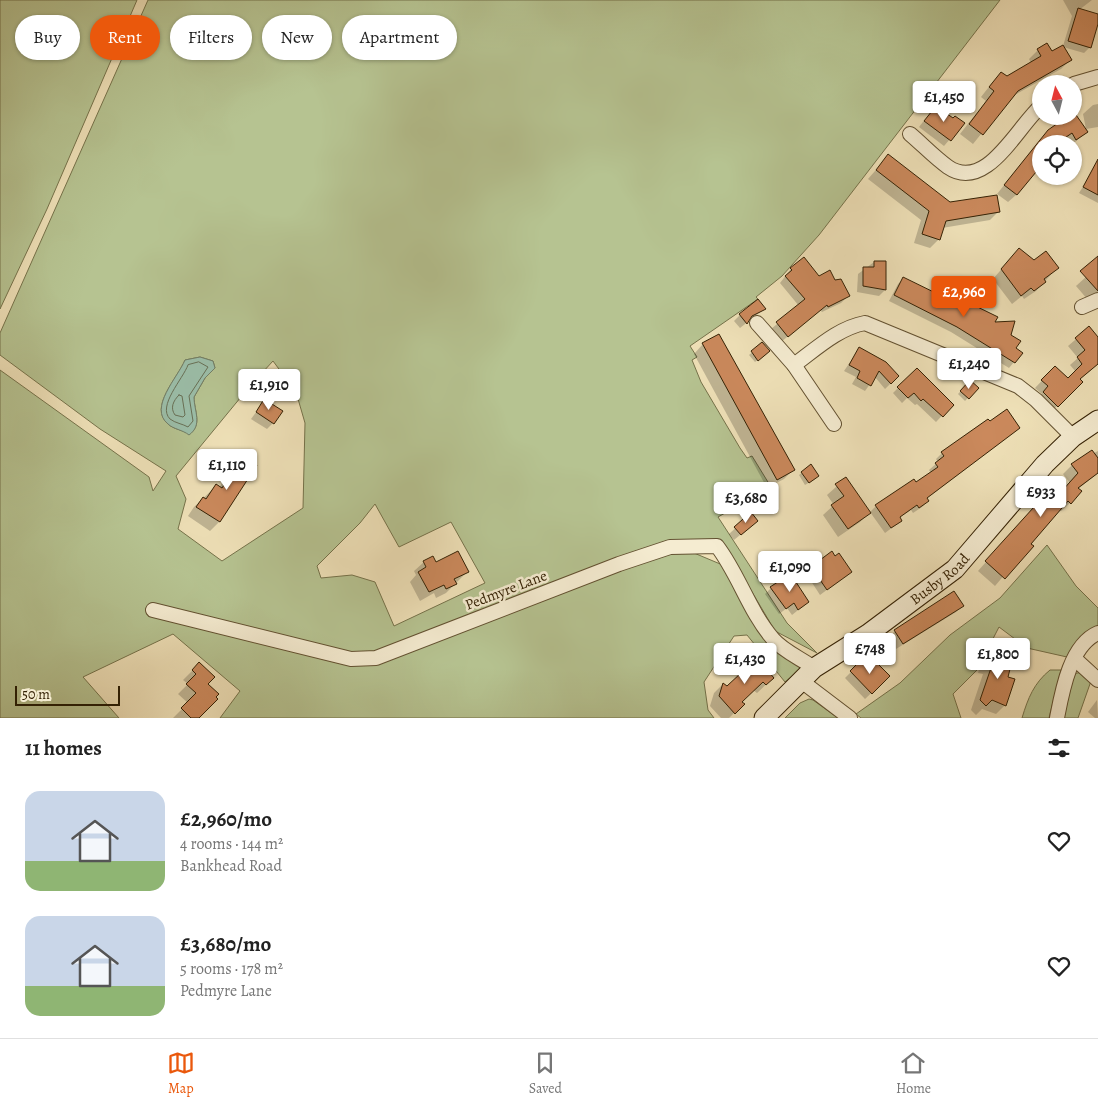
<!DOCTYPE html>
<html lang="en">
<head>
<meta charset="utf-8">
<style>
	:root { --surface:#fff; --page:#f2f2f2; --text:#222; --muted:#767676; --line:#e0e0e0; --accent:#ea580c }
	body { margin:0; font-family:Alegreya,serif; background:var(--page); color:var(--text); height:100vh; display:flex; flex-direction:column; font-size:19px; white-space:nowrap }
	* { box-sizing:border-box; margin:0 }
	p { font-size:16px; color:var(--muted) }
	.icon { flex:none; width:28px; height:28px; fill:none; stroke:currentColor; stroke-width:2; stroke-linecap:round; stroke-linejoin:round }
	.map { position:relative; height:718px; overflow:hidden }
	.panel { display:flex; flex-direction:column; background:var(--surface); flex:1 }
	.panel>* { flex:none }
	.banner { position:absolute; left:15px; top:15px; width:500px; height:45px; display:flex; gap:10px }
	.needle { width:32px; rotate:353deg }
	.fabs { position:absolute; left:1032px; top:75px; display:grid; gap:10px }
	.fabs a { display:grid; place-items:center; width:50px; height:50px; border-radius:50%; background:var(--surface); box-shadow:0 1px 4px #0004; font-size:25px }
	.scale { position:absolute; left:15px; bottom:12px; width:105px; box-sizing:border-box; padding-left:5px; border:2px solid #342104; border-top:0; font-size:14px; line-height:18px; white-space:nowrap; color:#342104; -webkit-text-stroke:4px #f5ecd1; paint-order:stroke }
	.price { position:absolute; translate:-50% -42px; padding:0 11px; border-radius:5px; background:#fff; color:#222; font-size:16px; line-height:32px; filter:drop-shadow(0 1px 2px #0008) }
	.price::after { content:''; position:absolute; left:50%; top:30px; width:15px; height:11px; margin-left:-8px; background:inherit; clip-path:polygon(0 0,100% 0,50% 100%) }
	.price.active { background:var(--accent); color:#fff }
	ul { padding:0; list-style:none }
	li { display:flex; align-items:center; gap:15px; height:125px; padding:0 25px }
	li span { display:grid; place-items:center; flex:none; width:140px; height:100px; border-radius:15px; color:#555 }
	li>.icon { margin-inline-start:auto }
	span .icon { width:60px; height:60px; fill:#fffc; stroke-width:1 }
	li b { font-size:21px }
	h2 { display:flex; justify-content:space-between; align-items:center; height:60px; padding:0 25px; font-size:21px }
	.tag { padding:0 18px; border-radius:22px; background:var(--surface); box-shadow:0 1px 4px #0004; font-size:18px; line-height:45px }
	.tag.active { background:var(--accent); color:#fff }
	.tab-bar { display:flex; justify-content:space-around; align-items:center; height:70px; border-top:1px solid var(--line); background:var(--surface); font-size:14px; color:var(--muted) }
	.tab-bar a { display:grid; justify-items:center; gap:2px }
	.tab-bar .active { color:var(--accent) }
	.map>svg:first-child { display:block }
	.green { fill:#b6c391; stroke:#75724a; fill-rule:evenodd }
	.water { fill:#9bbea9; stroke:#727f67 }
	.shadow { fill:#0003 }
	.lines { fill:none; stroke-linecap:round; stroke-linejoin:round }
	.shore { stroke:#687056; stroke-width:1 }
	.building { fill:#cb895c; stroke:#342104 }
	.minor-casing { stroke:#635131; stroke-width:16 }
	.secondary-casing { stroke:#342104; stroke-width:21 }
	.minor { stroke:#f5ecd1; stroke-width:14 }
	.secondary { stroke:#f5ecd1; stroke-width:19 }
	.labels { text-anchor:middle; stroke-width:5; stroke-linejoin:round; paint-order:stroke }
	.street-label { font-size:15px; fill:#342104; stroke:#f5ecd1 }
</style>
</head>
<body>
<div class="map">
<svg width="1098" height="718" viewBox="0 0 1098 718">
	<rect width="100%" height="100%" fill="#efe1b8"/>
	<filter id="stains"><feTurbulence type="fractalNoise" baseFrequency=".004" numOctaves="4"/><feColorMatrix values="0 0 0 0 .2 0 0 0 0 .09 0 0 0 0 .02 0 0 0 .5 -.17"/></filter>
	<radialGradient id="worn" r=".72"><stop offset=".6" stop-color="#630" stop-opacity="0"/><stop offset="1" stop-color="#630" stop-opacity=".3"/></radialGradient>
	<g class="green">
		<polygon points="0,0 137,0 47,209 0,309"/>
		<path d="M148,0H1000L819,235L782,276L756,297L758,299L690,346L697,357L692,360L701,382L740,448L747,458L752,456L771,487L718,517L787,623L817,653L775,631L725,546L713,541L666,543L636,553L464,618L455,630L609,573L679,550L694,553L725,566L750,617L784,654L802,668L785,682L747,635L734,636L704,682L708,710L714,718H220L240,691L173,634L83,677L119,718H0V370L149,477L153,491L166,471L100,429L0,355V333ZM200,357L213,361L215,368L205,378L194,397C194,411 203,425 189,434C183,430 173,429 168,424C148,407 178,378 185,360ZM273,361L296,392L305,423L303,508L222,561L178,529L186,499L176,476L250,386ZM375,504L399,547L451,522L485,583L394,626L375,582L352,575L321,578L317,566L360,523Z"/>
		<polygon points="1047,545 1076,586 1098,608 1098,628 1067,657 1027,648 999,627 977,670 953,694 961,718 861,718 856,714 900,683 950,635 1000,598"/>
		<path d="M1050,670H1061L1049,718H1022C1028,698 1034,683 1050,670Z"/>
		<polygon points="1082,672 1091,681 1078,718 1064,718 1073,674"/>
		<polygon points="809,699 813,700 838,718 785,718 800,703"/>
	</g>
	<path class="water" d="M200,357L213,361L215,368L205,378L194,397C194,411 203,425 189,435C183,430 173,429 168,424C148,408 178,377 185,360Z"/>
	<g class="shadow">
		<polygon points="1063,0 1092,0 1079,10 1098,15 1090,47 1084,53 1063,47 1070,60 1061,69 1011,97 973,144 960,134 986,101 981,97 992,83 1002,74 1007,78 1031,63 1029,59 1038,50 1051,53 1063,46 1072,16"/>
		<polygon points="1098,104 1098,127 1086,129 1083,114 1093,105"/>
		<polygon points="930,113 963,124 944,146 919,127"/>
		<polygon points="1074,114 1086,132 1073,144 1065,144 1063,140 1058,144 1041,144 1041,164 1016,195 1008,202 997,194 1041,139"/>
		<polygon points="888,156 950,204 998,212 990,220 942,228 939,239 930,248 914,243 921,220 868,179"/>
		<polygon points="1095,168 1098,169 1098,203 1079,193"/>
		<polygon points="1019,249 1034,262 1057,268 1036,291 1024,299 1022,296 1012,304 993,279"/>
		<polygon points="874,262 885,290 879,296 857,292 858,274"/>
		<polygon points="1098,266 1098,295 1088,300 1076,286"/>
		<polygon points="791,269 834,282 840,279 847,297 841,303 822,312 820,310 781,342 771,329 799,306 780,283"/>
		<polygon points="903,279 950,302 955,297 1010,335 1014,348 1014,362 1009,368 951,332 889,301 898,284"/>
		<polygon points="764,309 740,328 734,321 740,315"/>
		<polygon points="1089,328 1098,339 1098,364 1079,380 1081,382 1050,413 1036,399 1042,394 1035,388 1055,367 1068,380 1076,372 1070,365 1078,358 1068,346"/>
		<polygon points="703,344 793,470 784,479 767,488 694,354"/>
		<polygon points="762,344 766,354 755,362 749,355"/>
		<polygon points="859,349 898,376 885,389 875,377 865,391 852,384 856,377 844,371"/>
		<polygon points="917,369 952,405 936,422 917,404 915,405 907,398 902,403 893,393"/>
		<polygon points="970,381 977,388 965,401 958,394"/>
		<polygon points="265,400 273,423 267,429 251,419"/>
		<polygon points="989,422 1012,433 926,499 928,501 922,507 913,513 911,510 899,518 901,521 885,533 870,512 860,522 838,537 823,515 834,505 827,495 845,479 869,513 876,506 931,473 929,470 938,462 936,459 942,453"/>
		<polygon points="1098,451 1098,473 1078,489 1070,503 1061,511 1059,510 995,586 978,571 1044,496 1060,494 1070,483 1063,474 1072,465"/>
		<polygon points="243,457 256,465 219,522 210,531 188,516 194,507 216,486 219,488 233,466"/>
		<polygon points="811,466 815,479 805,485 799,475"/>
		<polygon points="751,514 751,526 734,540 729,534"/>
		<polygon points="424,562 467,572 446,593 436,598 434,593 420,601 410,582 416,575 414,571"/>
		<polygon points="816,563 851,572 820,595 809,578 813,573 811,569"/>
		<polygon points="771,588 808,602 792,615 787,608 779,614 765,594"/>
		<polygon points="954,593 962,606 956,612 896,649 889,637 895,631"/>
		<polygon points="992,651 1005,705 996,714 982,709 976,715 971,710 983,674 978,673 982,660"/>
		<polygon points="862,661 870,669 889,676 865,699 845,678"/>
		<polygon points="199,664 207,684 198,718 173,718 188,703 178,694 188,684 183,680"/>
		<polygon points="773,678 757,693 753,690 741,702 743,704 729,718 721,718 710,706 714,693 723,684 727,687"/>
		<polygon points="1097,700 1098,718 1095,718 1088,712"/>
	</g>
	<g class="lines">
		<g class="shore">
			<path d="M199,362L208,367L189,396L193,421L188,427C183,424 175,423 170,419C157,406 183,379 188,365Z"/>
			<path d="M179,395L182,396L185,415L183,417L175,415C170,408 173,401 179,395Z"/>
		</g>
	</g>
	<g class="building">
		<polygon points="1078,8 1098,14 1098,24 1091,48 1068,41"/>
		<polygon points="1047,43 1052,51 1063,45 1072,60 1018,91 983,135 969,124 994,91 989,87 1001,72 1007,76 1041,56 1037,49"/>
		<polygon points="936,106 953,118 955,116 965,123 951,141 924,121"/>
		<polygon points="1074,112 1088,132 1076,140 1072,133 1056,144 1041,144 1041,166 1017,195 1004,185 1048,130 1068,116 1074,116"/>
		<polygon points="888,154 950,202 997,195 1000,212 946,221 940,240 922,234 929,211 876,170"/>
		<polygon points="1098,159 1098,195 1083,187"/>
		<polygon points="1019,248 1034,260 1046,251 1059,268 1044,279 1046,282 1034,291 1031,288 1021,296 1001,269"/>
		<polygon points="1098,256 1098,291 1080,271"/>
		<polygon points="804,257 819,276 830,270 835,280 841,279 850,296 828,307 827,305 788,337 776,322 805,299 785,276 792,270 790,268"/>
		<polygon points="874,261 886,261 886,290 863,286 863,267 874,267"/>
		<polygon points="903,277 952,301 955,296 998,317 995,322 1015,321 1011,335 1021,341 1016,348 1023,353 1015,363 957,327 894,295"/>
		<polygon points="758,299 766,309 752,316 747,324 739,314"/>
		<polygon points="1089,326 1098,337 1098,364 1080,379 1083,382 1058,407 1043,392 1048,386 1041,380 1055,366 1068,378 1082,364 1077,357 1085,350 1075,338"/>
		<polygon points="719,334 795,470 777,480 702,343"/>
		<polygon points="762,342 770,351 758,361 751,351"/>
		<polygon points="859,347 886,362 899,376 891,384 879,371 871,386 857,378 860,371 849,365"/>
		<polygon points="917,368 954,405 943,417 923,399 921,401 914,393 908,398 897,387"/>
		<polygon points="970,380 979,388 969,399 960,391"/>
		<polygon points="264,399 283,411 274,424 256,412"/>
		<polygon points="1007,409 1020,428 927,498 929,501 919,508 917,505 900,517 902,521 891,528 875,505 914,479 916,482 938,467 935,463 944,456 941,452 988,419 990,421"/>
		<polygon points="1092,450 1098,458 1098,473 1078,488 1082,491 1071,504 1068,501 1031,544 1034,546 1005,579 985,561 1053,486 1061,492 1078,473 1071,464"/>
		<polygon points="243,455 257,465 220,522 196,507 203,497 206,499 216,484 222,488"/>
		<polygon points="811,464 819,476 809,483 801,472"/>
		<polygon points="846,477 871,513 848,529 831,505 844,496 835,484"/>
		<polygon points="751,512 758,521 741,535 734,527"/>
		<polygon points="458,551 469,572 454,579 457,584 446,589 444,585 429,592 418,572 426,567 423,561 433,556 436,562"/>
		<polygon points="832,551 835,556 839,553 852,572 827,590 814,571 819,567 816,563"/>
		<polygon points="787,576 791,581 794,579 809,602 798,610 794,603 786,609 770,587"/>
		<polygon points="954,591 964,606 903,644 894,630"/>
		<polygon points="991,649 1010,656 1007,668 1010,669 1008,677 1015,679 1006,706 992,700 986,706 980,700 992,665 987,663"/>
		<polygon points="757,658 774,678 766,685 763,682 742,702 745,704 735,714 719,696 723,683 727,686"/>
		<polygon points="862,659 870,668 876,662 890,676 872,694 850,671"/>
		<polygon points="199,662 215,677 208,684 219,694 216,697 218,699 199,718 191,718 181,708 196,693 186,684 196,674 192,670"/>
	</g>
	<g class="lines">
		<g class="minor-casing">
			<g id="minor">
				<polyline points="1074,84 1098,77"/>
				<path d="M910,134C922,144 934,157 948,167C986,193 1017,127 1041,106"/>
				<polyline points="1082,307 1098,300"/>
				<polyline points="757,323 794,365 834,424"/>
				<path d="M794,365C816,349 838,328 865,323L1018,386L1036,400L1073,437"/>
				<path d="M153,610L351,659L376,658L619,564L670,547L717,546C739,575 749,611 773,639C783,651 802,659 814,668"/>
				<polyline points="1075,659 1098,680"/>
				<polyline points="800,680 850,718"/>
				<path d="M1057,718C1062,692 1070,645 1098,633"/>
			</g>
		</g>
		<g class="secondary-casing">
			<g id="secondary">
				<path id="s1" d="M764,718L814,668L868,634L955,569L1045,464L1073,437L1098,420"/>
			</g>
		</g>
		<use href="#minor" class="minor"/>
		<use href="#secondary" class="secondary"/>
	</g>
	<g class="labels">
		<g class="street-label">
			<text dy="5" stroke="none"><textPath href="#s1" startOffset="225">Busby Road</textPath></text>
			<text transform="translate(506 590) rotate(-21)" y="5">Pedmyre Lane</text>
		</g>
	</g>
	<rect width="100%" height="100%" filter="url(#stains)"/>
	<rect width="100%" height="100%" fill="url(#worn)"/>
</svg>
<div class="fabs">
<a><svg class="needle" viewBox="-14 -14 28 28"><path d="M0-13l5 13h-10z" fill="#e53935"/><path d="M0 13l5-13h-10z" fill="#767676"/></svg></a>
<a><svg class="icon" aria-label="locate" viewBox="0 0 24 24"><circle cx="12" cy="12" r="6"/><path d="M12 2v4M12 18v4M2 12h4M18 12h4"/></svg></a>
</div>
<div class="scale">50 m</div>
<b class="price" style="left:944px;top:123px">£1,450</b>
<b class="price active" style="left:964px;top:318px">£2,960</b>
<b class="price" style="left:969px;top:390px">£1,240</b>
<b class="price" style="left:269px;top:411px">£1,910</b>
<b class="price" style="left:227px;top:491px">£1,110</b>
<b class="price" style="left:1041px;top:518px">£933</b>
<b class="price" style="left:746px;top:524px">£3,680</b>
<b class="price" style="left:790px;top:593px">£1,090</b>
<b class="price" style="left:870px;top:675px">£748</b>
<b class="price" style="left:998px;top:680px">£1,800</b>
<b class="price" style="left:745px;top:685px">£1,430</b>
<div class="banner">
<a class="tag">Buy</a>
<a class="tag active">Rent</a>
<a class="tag">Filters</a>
<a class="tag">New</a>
<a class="tag">Apartment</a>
</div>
</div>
<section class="panel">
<h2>11 homes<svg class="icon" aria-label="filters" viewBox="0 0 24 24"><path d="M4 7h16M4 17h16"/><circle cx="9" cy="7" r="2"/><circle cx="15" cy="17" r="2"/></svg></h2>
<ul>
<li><span style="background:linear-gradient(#c9d6e8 70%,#8fb573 0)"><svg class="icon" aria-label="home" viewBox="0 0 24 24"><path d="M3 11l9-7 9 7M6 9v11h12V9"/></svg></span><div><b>£2,960/mo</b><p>4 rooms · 144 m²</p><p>Bankhead Road</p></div><svg class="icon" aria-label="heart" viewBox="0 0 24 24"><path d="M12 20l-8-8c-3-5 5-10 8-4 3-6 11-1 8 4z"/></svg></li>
<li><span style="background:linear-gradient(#c9d6e8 70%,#8fb573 0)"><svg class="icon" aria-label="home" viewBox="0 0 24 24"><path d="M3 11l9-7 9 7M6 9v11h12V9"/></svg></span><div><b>£3,680/mo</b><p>5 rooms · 178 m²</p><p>Pedmyre Lane</p></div><svg class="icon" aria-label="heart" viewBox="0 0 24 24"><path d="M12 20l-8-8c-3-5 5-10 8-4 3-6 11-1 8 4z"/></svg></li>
</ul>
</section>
<nav class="tab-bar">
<a class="active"><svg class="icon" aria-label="map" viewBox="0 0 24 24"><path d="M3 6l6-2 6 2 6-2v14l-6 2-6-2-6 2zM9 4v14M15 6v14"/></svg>Map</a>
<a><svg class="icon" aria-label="saved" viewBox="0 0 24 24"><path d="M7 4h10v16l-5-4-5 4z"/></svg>Saved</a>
<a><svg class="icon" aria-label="home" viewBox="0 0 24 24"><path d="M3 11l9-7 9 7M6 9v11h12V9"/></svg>Home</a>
</nav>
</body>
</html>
